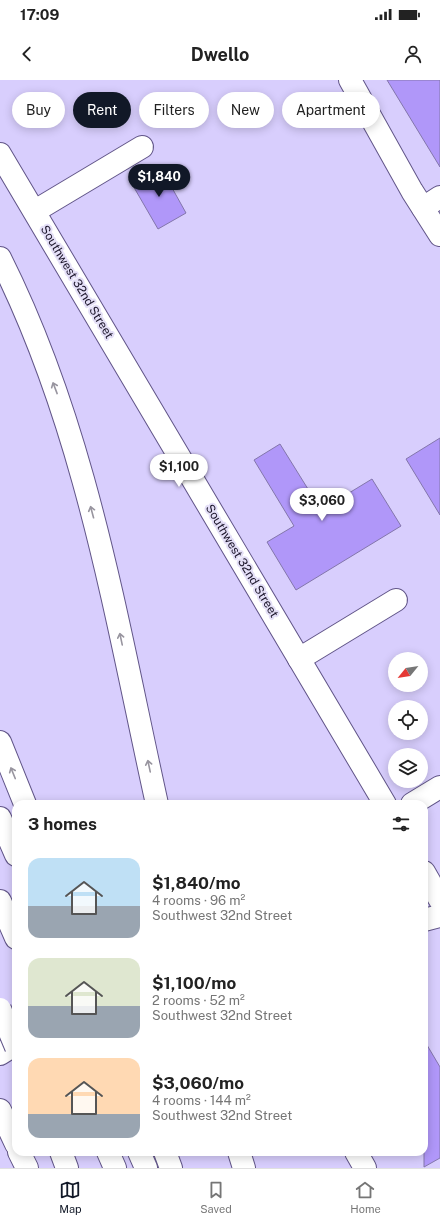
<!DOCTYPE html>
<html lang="en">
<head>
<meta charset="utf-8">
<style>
	:root { --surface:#fff; --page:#f6f6f6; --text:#222; --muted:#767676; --line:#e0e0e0; --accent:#111827 }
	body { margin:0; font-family:"Public Sans",sans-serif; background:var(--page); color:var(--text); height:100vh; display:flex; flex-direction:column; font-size:15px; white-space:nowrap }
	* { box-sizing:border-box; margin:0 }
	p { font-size:13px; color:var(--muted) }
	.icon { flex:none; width:22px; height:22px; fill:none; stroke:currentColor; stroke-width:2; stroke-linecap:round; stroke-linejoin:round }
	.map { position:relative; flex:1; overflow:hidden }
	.drawer { position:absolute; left:12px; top:720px; width:416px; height:356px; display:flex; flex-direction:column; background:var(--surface); border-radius:12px; box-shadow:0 2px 10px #0003 }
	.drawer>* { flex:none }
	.banner { position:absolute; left:12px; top:12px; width:416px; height:36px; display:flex; gap:8px }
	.needle { width:26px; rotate:240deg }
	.tools { position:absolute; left:388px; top:572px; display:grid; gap:8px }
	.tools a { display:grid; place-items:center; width:40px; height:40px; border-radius:50%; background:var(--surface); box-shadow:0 2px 10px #0003; font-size:20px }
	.price { position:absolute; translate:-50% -34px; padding:0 9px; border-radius:14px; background:#fff; color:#222; font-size:13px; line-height:26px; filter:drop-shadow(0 1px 2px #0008) }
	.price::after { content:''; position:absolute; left:50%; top:24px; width:12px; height:9px; margin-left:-6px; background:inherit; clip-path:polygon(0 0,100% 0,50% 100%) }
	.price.on { background:var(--accent); color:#fff }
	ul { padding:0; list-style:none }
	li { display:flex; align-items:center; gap:12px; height:100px; padding:0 16px }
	li span { display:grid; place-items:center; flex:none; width:112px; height:80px; border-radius:12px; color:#555 }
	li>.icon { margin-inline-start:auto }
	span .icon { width:48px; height:48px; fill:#fffc; stroke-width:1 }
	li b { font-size:17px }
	h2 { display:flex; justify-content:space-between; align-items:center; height:48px; padding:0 16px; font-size:17px }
	.pill { padding:0 14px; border-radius:18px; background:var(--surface); box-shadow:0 2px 10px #0003; font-size:14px; line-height:36px }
	.pill.on { background:var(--accent); color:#fff }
	.status { display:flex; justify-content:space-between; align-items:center; height:28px; padding:0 20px; background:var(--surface); direction:ltr }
	.status svg { height:11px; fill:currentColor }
	header { display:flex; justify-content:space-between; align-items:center; height:52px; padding:0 16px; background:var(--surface); font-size:18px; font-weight:700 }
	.tabs { display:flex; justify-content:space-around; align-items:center; height:56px; border-top:1px solid var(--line); background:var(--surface); font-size:11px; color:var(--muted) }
	.tabs a { display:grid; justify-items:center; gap:2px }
	.tabs .on { color:var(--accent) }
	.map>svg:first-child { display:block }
	.building { fill:#b097f9; stroke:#8376ab }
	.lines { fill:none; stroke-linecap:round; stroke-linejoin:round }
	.minor-casing { stroke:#615588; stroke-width:24 }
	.highway-casing { stroke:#615588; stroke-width:24 }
	.minor { stroke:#fff; stroke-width:22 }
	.highway { stroke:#fff; stroke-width:22 }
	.highway-bridge-casing { stroke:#615588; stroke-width:24; stroke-linecap:butt }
	.highway-bridge { stroke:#fff; stroke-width:22 }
	.oneway { stroke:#98959f }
	.labels { text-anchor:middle; stroke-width:4; stroke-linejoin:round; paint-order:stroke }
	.street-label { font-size:12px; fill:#1a1429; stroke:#e4dff7 }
</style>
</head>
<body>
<div class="status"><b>17:09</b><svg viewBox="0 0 49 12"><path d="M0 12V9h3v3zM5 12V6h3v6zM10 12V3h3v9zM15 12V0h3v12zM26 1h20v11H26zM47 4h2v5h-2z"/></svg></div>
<header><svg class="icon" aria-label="back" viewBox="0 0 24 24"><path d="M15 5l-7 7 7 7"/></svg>Dwello<svg class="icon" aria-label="person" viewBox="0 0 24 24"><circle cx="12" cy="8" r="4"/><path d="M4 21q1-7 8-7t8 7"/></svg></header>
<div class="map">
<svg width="440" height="1088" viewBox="0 0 440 1088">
	<rect width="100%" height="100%" fill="#d8cefd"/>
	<g class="building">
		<polygon points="387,0 440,0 440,87"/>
		<polygon points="161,88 186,133 158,149 132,104"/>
		<polygon points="440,358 440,435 406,379"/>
		<polygon points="280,364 321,430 372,399 401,446 296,510 267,462 294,446 254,380"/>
		<polygon points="424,960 440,987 440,1078 424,1087"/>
	</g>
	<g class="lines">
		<g class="minor-casing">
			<g id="minor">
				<polyline points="350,0 412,111 440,155"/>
				<polyline points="0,74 385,724"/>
				<polyline points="423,128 440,117"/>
				<polyline points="35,131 142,67"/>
				<polyline points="299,579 396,520"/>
				<polyline points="412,724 440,707"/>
				<polyline points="424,792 440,820"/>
				<polyline points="424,840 440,836"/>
				<polyline points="0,974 16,964"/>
				<polyline points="356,1072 365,1088"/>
			</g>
		</g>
		<g class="highway-casing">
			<g id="highway">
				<path d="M0,178C86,349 116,539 157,724"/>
				<polyline points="0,662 25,724"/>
				<polyline points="0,738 16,775"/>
				<polyline points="0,821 16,858"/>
				<polyline points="0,1030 16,1064"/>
				<polyline points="19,1072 27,1088"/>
				<polyline points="61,1072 67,1088"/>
				<polyline points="108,1072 115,1088"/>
				<polyline points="139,1072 146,1088"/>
				<polyline points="165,1072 171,1088"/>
				<polyline points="239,1072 244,1088"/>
			</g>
		</g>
		<use href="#minor" class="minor"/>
		<use href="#highway" class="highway"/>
		<g class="highway-bridge-casing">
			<polyline id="highway-bridge" points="0,929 16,967"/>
		</g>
		<use href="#highway-bridge" class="highway-bridge"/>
	</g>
	<defs><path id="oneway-shaft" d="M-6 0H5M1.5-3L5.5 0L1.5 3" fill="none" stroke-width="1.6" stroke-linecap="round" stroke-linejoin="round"/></defs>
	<g class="oneway">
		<use href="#oneway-shaft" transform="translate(55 308) rotate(-111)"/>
		<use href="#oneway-shaft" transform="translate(92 432) rotate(-105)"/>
		<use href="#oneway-shaft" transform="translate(121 559) rotate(-102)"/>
		<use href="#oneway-shaft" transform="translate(149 686) rotate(-102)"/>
		<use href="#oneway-shaft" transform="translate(13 693) rotate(-112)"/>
	</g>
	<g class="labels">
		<g class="street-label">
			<text transform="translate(77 202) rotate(59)" y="4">Southwest 32nd Street</text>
			<text transform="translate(242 481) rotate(59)" y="4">Southwest 32nd Street</text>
		</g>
	</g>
</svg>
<div class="tools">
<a><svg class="needle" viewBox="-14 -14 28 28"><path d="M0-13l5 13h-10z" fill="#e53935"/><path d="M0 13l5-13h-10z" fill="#767676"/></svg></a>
<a><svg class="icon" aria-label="locate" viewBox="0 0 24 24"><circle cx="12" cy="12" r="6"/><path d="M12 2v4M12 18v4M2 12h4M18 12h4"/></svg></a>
<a><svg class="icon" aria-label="layers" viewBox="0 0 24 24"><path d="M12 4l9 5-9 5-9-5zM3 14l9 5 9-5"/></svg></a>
</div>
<b class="price on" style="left:159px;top:118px">$1,840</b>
<b class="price" style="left:179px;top:408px">$1,100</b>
<b class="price" style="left:322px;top:442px">$3,060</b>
<div class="banner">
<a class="pill">Buy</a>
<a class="pill on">Rent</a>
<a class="pill">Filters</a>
<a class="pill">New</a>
<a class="pill">Apartment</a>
</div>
<section class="drawer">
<h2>3 homes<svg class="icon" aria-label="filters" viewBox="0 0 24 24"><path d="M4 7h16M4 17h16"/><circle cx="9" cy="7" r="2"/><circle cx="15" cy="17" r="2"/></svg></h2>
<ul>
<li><span style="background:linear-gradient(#bfe0f5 60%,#9aa5b1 0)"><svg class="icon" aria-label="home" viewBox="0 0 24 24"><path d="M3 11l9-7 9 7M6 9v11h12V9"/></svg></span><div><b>$1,840/mo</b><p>4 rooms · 96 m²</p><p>Southwest 32nd Street</p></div></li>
<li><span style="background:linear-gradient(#dfe7d0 60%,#9aa5b1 0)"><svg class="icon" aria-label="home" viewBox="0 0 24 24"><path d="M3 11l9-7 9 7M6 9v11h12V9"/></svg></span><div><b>$1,100/mo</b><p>2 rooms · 52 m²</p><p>Southwest 32nd Street</p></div></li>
<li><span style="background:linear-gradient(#ffd9b3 70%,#9aa5b1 0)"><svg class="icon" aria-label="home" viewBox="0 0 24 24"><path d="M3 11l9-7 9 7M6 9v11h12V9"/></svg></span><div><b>$3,060/mo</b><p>4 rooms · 144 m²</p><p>Southwest 32nd Street</p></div></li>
</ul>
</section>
</div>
<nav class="tabs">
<a class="on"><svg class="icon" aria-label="map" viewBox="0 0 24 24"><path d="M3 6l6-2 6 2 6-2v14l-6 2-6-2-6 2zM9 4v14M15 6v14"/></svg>Map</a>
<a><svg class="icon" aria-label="saved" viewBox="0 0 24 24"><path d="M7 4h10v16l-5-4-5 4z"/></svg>Saved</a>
<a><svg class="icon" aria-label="home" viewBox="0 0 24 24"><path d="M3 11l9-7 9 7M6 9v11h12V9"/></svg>Home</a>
</nav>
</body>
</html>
